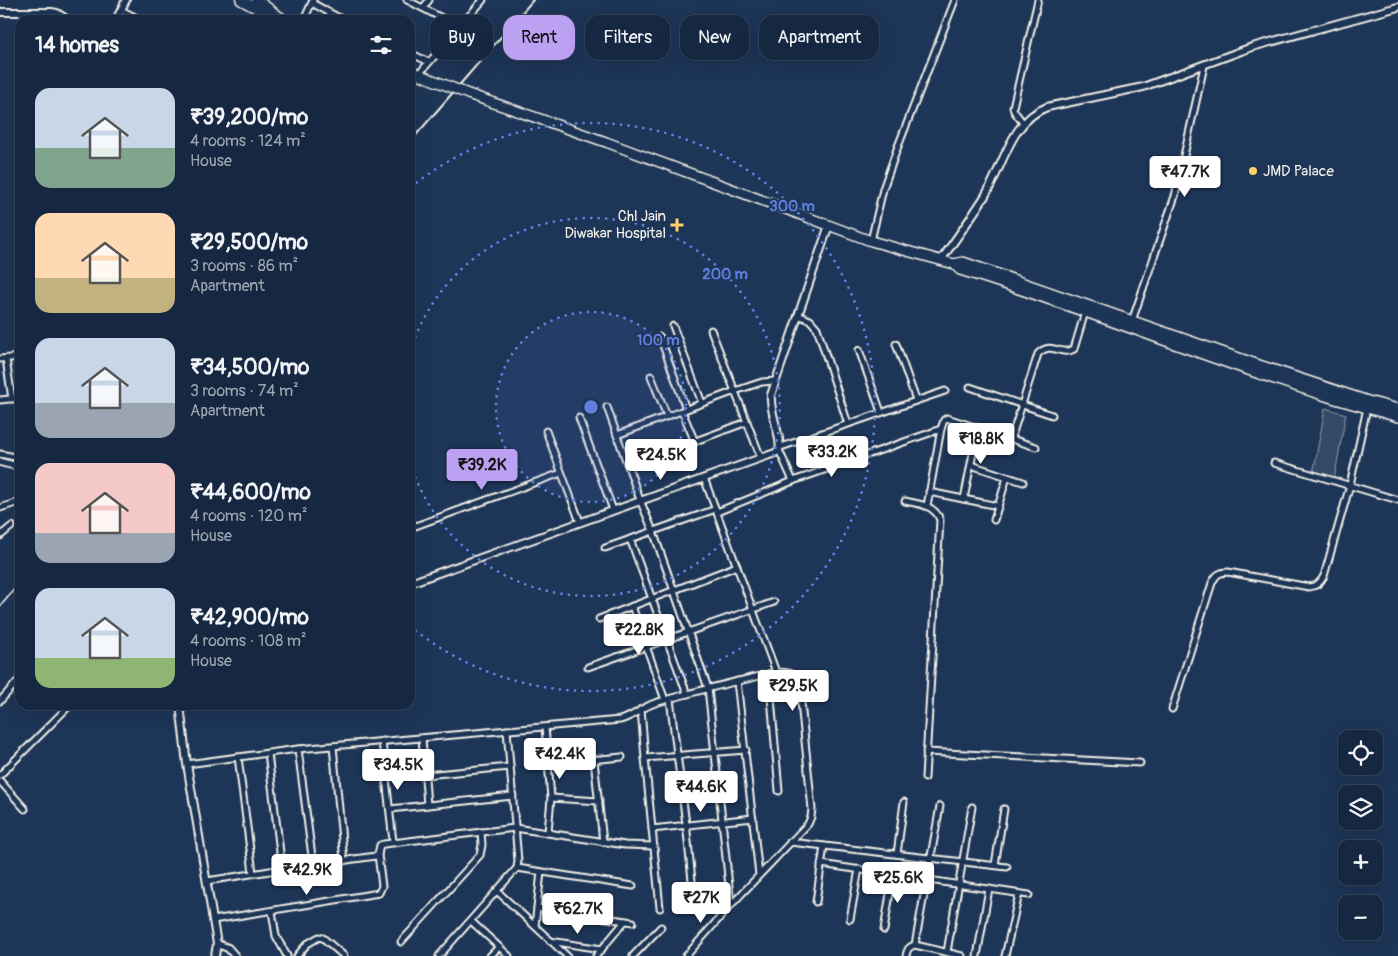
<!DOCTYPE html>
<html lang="en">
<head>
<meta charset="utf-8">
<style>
	:root { --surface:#162841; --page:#23344c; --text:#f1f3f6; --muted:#9ea6b1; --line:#35445a; --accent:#bca0f2 }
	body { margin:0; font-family:Pangolin,sans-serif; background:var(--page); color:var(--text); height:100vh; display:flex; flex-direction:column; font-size:19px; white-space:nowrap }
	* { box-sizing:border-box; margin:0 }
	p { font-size:16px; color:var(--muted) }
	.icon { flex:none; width:28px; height:28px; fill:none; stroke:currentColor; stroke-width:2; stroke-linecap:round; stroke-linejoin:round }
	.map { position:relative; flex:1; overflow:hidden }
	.sheet { position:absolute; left:15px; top:15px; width:400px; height:695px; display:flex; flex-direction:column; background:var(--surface); border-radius:15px; box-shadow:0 5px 20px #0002,0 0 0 1px var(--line) }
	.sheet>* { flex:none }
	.guide { position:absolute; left:430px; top:15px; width:475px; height:45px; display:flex; gap:10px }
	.tools { position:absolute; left:1338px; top:730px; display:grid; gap:10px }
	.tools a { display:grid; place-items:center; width:45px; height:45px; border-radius:10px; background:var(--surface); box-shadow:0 5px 20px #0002,0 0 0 1px var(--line); font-size:25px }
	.price { position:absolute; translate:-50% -42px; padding:0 11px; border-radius:5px; background:#fff; color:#222; font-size:16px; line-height:32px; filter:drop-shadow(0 1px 2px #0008) }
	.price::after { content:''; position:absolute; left:50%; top:30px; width:15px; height:11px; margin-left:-8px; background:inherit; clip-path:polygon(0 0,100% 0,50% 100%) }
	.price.active { background:var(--accent); color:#111 }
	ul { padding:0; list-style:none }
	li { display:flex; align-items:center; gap:15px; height:125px; padding:0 20px }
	li span { display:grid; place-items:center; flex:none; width:140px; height:100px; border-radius:15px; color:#555 }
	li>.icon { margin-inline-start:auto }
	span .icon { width:60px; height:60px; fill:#fffc; stroke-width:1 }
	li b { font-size:21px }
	h2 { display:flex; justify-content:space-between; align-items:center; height:60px; padding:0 20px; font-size:21px }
	.pill { padding:0 18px; border-radius:15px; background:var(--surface); box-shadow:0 5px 20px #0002,0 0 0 1px var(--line); font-size:18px; line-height:45px }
	.pill.active { background:var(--accent); color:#111 }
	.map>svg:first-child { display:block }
	.green { fill:#354a67; stroke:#949ea8 }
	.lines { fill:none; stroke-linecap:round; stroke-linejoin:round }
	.minor-casing { stroke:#f4f1e8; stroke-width:9 }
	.tertiary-casing { stroke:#f4f1e8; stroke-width:10 }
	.primary-casing { stroke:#f4f1e8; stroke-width:12 }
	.minor { stroke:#1d3557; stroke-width:5 }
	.tertiary { stroke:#1d3557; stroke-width:6 }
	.primary { stroke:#1d3557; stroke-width:9 }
	.rail { stroke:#f4f1e8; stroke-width:2 }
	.primary-bridge-casing { stroke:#f4f1e8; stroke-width:12; stroke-linecap:butt }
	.primary-bridge { stroke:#1d3557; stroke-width:9 }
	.ring { fill:none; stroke:#5e7fdd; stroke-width:2.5; stroke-dasharray:2.5 5 }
	.poi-dot { fill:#ffd166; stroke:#1d3557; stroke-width:2 }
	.labels { text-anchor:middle; stroke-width:4; stroke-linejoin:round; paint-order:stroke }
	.poi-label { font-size:15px; fill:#f4f1e8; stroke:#1d3557; text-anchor:start }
	.centre { fill:#5e7fdd; stroke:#1d3557; stroke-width:2.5 }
	.ring-label { font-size:15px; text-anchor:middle; font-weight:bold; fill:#5e7fdd; stroke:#1d3557; stroke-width:4; stroke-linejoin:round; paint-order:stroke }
</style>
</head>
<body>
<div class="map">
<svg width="1398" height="956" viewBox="0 0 1398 956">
	<rect width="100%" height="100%" fill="#1d3557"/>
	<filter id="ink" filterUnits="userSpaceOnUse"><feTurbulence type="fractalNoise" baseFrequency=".02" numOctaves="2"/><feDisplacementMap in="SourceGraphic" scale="10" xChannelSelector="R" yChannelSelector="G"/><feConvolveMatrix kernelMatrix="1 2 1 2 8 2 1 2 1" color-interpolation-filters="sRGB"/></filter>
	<g filter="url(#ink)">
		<polygon class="green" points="1325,408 1346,414 1334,480 1313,474"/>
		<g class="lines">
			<g class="minor-casing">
				<g id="minor">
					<polyline points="407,0 459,27"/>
					<polyline points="312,3 343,20"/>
					<polyline points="423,8 429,0"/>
					<polyline points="121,10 141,20"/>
					<polyline points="304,20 313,0"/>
					<polyline points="410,53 429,62"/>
					<polyline points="419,74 483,0"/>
					<polyline points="1023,123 1014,111 1013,107 1038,0"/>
					<polyline points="871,241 883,189 897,149 955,0"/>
					<polyline points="798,315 810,320 817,328 848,424"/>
					<polyline points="1132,321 1175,196 1204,66"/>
					<polyline points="673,326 702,403"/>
					<polyline points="711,330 761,458"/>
					<polyline points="660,337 686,409"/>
					<polyline points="896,344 916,400"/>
					<polyline points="859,350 881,412"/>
					<polyline points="0,359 20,357"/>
					<polyline points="6,359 12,399"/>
					<polyline points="651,376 667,416"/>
					<polyline points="970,387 1052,415"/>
					<polyline points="0,400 20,398"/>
					<polyline points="607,407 640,500 653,531 708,688 731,905"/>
					<polyline points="682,411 695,442"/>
					<polyline points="579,418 613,510"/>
					<polyline points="546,431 580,522"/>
					<polyline points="617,435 735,391 762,382 775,381"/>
					<path d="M1011,439L1038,354C1052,340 1060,357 1074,349L1085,312"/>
					<polyline points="781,447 945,391"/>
					<polyline points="779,450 793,481"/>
					<polyline points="0,454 20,458"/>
					<polyline points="1274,463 1398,500"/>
					<polyline points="971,465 1023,482"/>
					<polyline points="628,466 747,422"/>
					<polyline points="704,478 776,672"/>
					<polyline points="929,492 998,506"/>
					<polyline points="964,499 978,428"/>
					<path d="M905,501C919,504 935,505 940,520L925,778"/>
					<polyline points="927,506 941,429 944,420 947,418 1036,447"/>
					<polyline points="0,508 19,502"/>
					<polyline points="717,512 793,481 941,429"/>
					<polyline points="994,520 1007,477"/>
					<polyline points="410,528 561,473"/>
					<polyline points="0,536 12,526"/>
					<polyline points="630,539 687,694"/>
					<polyline points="605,548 716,509"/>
					<polyline points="632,606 665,700"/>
					<polyline points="599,619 737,566"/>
					<polyline points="588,667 774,602"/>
					<polyline points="769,674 779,791"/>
					<polyline points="737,681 759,875"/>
					<polyline points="670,699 687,832 695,910"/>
					<polyline points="0,701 20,679"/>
					<polyline points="641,709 645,758 660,908"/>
					<path d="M1172,709L1212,583C1216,575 1219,572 1228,572L1309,587C1317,586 1320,583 1324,576L1350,485L1367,408"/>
					<polyline points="545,727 551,798 548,832"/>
					<polyline points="422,738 427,805"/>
					<polyline points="382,741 393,842"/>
					<polyline points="333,746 344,861"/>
					<polyline points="298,749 313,864"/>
					<polyline points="926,752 1140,763"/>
					<polyline points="268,753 282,869"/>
					<polyline points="238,757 253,873"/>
					<polyline points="645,758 746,750"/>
					<polyline points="594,760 603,842"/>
					<path d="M187,764L298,749L620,720C633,717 642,707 655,703C695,691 735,682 776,672C786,672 795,672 799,683L812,809L811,817L808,824L731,905L686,956"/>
					<polyline points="548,764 622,757"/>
					<polyline points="0,775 70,705"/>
					<polyline points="425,775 510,767"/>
					<polyline points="0,781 25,809"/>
					<polyline points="551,798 599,801"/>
					<polyline points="390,809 513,796"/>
					<polyline points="652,829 753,818"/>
					<polyline points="790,842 1007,867"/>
					<polyline points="897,854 904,802"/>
					<polyline points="821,864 1029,895"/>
					<polyline points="995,865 1004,809"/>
					<polyline points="517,868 633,886"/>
					<polyline points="207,881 282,869 376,856 378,855 380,845 384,844 515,828 625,845 654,846"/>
					<polyline points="498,892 567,956"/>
					<polyline points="816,902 824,846"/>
					<polyline points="537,908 633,922"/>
					<polyline points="272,911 276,936 287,956"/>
					<polyline points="850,919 859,869"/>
					<polyline points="213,920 379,893 382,886 378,855"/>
					<polyline points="471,921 509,956"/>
					<polyline points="535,926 541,872"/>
					<polyline points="884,930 893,875"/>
					<polyline points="550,941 602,949"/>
					<polyline points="401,942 480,855 482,845 481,832"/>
					<polyline points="915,945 940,806"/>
					<polyline points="947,952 972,807"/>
					<polyline points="297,956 307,944 319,937 323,938 344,956"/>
					<polyline points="439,956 517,868 518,861 507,730"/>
					<polyline points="490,956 499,947"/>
					<polyline points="596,956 625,921"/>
					<polyline points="633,956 661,927"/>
					<path d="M906,956C907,950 908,947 915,945L962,956"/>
					<polyline points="977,956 989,889"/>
					<polyline points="1005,956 1019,894"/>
				</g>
			</g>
			<g class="tertiary-casing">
				<g id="tertiary">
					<polyline points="0,12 51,12 57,13 68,20"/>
					<polyline points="116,20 126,0"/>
					<path d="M941,260C956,239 971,218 985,196C1004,165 1010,121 1047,107L1143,87L1252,47L1398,7"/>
					<polyline points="0,462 20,467"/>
					<path d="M410,583L775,453L779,450C783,439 769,413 771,395L829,225"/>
					<polyline points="180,705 187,764 217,944 215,956"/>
					<polyline points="217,944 228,948 235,956"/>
				</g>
			</g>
			<g class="primary-casing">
				<g id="primary">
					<polyline points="241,0 265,13 273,13"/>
					<path d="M256,0C267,6 274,14 285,20"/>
					<polyline points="410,71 438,82"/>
					<polyline points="468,94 606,142 871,241 954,264 963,262 1259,365 1368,401 1398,409"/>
					<path d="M954,264L960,270C1084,308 1205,358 1329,397C1352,404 1375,410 1398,417"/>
				</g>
			</g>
			<use href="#minor" class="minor"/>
			<use href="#tertiary" class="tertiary"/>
			<use href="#primary" class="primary"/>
			<g class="rail">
				<polyline points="410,142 533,0"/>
				<polyline points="0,606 20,583"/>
			</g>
			<g class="primary-bridge-casing">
				<polyline id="primary-bridge" points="438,82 468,94"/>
			</g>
			<use href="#primary-bridge" class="primary-bridge"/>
		</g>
	</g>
	<circle cx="591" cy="407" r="95" fill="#5e7fdd" fill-opacity=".12"/>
	<g class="ring">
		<circle cx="591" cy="407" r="95"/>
		<path d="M410 352A189 189 0 1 1 410 462"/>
		<path d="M410 188A284 284 0 1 1 410 626"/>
	</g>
	<g class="poi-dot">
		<circle cx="1253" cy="171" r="5"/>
		<path d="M674.5 217.5h5v5h5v5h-5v5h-5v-5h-5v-5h5z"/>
	</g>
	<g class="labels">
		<g class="poi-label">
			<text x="1263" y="176">JMD Palace</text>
			<text x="666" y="221" text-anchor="end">Chl Jain<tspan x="666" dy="17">Diwakar Hospital</tspan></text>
		</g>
	</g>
	<circle cx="591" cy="407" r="8" class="centre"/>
	<g class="ring-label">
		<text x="792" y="211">300 m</text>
		<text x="725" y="279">200 m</text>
		<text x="658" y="345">100 m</text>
	</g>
</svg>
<div class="tools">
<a><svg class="icon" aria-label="locate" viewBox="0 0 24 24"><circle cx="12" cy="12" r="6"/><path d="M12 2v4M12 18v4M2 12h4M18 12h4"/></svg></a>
<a><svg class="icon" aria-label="layers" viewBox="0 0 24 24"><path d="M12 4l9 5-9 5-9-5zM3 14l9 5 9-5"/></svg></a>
<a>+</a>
<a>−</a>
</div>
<b class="price" style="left:1185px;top:198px">₹47.7K</b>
<b class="price" style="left:981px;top:465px">₹18.8K</b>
<b class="price" style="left:832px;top:478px">₹33.2K</b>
<b class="price" style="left:661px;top:481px">₹24.5K</b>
<b class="price active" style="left:482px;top:491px">₹39.2K</b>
<b class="price" style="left:639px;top:656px">₹22.8K</b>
<b class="price" style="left:793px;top:712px">₹29.5K</b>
<b class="price" style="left:560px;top:780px">₹42.4K</b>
<b class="price" style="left:398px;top:791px">₹34.5K</b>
<b class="price" style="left:701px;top:813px">₹44.6K</b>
<b class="price" style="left:307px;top:896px">₹42.9K</b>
<b class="price" style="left:898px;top:904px">₹25.6K</b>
<b class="price" style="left:701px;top:924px">₹27K</b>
<b class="price" style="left:578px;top:935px">₹62.7K</b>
<div class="guide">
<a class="pill">Buy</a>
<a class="pill active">Rent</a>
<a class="pill">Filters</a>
<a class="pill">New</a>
<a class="pill">Apartment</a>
</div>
<section class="sheet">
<h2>14 homes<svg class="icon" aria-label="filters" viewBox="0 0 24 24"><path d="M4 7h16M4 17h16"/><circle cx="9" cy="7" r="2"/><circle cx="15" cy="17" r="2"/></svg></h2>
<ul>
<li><span style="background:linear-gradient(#c9d6e8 60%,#7fa58c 0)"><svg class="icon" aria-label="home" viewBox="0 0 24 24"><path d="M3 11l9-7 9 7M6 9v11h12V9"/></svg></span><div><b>₹39,200/mo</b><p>4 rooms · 124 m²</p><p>House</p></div></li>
<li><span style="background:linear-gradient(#ffd9b3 65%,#c2b280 0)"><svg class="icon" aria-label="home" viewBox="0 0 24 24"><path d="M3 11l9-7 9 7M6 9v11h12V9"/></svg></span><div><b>₹29,500/mo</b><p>3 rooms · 86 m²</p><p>Apartment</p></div></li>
<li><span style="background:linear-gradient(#c9d6e8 65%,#9aa5b1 0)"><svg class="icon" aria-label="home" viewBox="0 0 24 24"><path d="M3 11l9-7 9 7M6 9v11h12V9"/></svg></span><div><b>₹34,500/mo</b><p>3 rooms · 74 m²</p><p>Apartment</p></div></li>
<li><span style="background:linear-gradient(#f6c9c9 70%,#9aa5b1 0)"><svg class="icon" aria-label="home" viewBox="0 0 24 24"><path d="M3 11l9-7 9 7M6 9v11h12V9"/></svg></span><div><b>₹44,600/mo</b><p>4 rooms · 120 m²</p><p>House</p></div></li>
<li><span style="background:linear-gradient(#c9d6e8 70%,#8fb573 0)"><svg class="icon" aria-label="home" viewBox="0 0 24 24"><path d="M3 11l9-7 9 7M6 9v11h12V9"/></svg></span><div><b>₹42,900/mo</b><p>4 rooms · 108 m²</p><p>House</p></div></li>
</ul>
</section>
</div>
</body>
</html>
